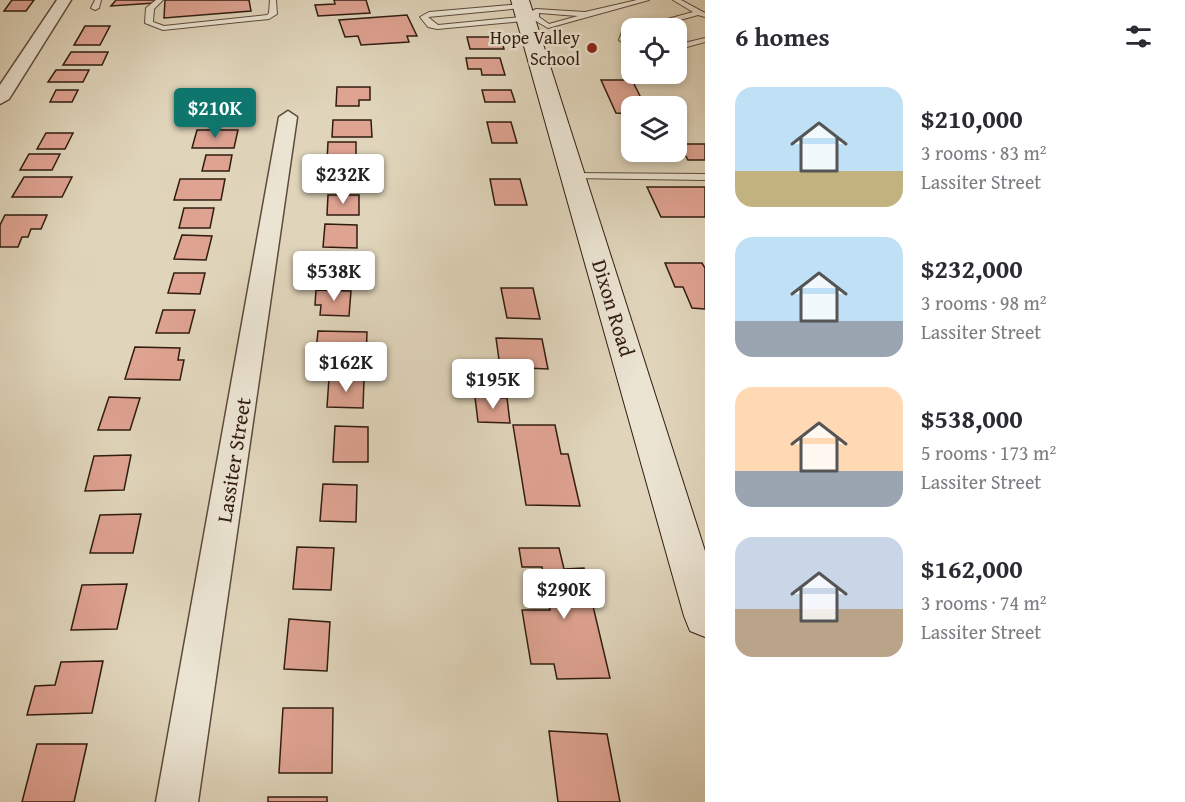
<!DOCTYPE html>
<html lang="en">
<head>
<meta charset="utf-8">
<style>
	:root { --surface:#fff; --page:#f2f2f3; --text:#2b2b33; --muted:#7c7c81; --accent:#0f766e }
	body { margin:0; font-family:"Gentium Book Plus",serif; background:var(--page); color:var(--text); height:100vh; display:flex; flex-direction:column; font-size:22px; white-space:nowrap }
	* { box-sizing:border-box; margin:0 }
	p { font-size:20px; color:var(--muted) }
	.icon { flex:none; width:33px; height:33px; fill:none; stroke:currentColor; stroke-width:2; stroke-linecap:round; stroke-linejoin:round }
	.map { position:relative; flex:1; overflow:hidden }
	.details { display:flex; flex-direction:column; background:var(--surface); width:480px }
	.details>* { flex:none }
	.buttons { position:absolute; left:621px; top:18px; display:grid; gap:12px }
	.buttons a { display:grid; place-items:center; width:66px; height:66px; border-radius:12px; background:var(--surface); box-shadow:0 3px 9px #0003; font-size:30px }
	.price { position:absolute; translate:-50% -51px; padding:0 14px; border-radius:6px; background:#fff; color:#222; font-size:20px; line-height:39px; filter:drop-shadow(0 2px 3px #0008) }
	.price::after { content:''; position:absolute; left:50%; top:36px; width:18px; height:14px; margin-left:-9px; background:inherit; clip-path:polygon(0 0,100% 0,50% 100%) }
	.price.current { background:var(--accent); color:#fff }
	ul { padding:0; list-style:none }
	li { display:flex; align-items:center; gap:18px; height:150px; padding:0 30px }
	li span { display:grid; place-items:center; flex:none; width:168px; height:120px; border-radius:18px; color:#555 }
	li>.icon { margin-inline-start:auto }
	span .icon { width:72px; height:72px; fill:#fffc; stroke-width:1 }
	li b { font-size:26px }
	h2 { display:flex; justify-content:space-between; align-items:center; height:72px; padding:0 30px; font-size:26px }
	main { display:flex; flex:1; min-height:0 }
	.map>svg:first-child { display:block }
	.building { fill:#dfa392; stroke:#311c10; stroke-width:1.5 }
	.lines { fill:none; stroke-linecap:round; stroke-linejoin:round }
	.lane-casing { stroke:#5d4a3b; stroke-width:2 }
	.street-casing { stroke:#5d4a3b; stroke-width:3 }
	.secondary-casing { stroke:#311c10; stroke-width:2 }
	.lane { fill:#ebe4d3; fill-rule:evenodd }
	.street { fill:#ebe4d3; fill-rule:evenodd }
	.secondary { fill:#ebe4d3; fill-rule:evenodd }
	.poi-dot { fill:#8f2418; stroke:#ebe4d3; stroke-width:2 }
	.labels { text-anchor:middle; stroke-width:5; stroke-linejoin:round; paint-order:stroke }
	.far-poi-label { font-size:18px; fill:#311c10; stroke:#ebe4d3; text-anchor:end }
	.street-label { font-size:21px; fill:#311c10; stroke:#ebe4d3 }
</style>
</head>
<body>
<main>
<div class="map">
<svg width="705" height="802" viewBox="0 0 705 802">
	<rect width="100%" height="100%" fill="#e0d5bb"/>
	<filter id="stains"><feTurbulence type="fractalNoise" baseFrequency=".00333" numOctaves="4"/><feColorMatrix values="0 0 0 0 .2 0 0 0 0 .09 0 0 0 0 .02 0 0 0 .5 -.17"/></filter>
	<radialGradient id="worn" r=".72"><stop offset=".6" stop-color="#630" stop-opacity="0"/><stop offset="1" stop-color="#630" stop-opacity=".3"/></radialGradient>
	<g class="building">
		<polygon points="12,0 34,0 26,11 4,11"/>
		<polygon points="116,0 155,0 155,3 111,6"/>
		<polygon points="165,0 249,0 251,11 164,18"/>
		<polygon points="334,0 366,0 370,13 318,16 315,5 335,4"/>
		<polygon points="407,15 417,36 407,36 409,42 361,45 358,36 345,37 339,20"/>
		<polygon points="85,26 110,26 100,45 74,45"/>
		<polygon points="467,37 500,37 504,49 470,49"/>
		<polygon points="71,52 108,52 102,65 63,65"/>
		<polygon points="466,58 500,58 505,75 482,75 481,69 468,69"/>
		<polygon points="56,70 89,70 83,82 48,82"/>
		<polygon points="601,80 632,80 645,106 632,106 632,114 616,113"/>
		<polygon points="337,87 370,87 370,100 359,100 359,106 336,106"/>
		<polygon points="56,90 78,90 72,102 50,102"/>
		<polygon points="482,90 511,90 515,102 485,102"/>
		<polygon points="185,110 225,110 222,124 180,124"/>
		<polygon points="333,120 371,120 372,137 332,137"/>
		<polygon points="487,122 511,122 517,143 492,143"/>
		<polygon points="197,130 238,130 234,148 192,148"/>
		<polygon points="46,133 73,133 65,149 37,149"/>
		<polygon points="328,142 356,142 356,161 327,161"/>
		<polygon points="679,144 705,144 705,160 688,160"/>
		<polygon points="29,154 60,154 52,170 20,170"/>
		<polygon points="206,155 232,155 229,171 202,171"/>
		<polygon points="326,166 365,166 365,177 377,177 377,187 325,187"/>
		<polygon points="24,177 72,177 62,197 12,197"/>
		<polygon points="180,179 225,179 221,200 174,200"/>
		<polygon points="490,179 520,179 527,205 495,205"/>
		<polygon points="647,187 705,187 705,217 661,217"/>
		<polygon points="328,195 359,195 359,215 327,215"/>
		<polygon points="184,208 214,208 210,228 179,228"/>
		<polygon points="5,215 47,215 41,229 31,229 28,237 22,237 18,247 0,247 0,225"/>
		<polygon points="325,224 357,225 357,248 323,247"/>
		<polygon points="182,235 212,236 206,260 174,259"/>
		<polygon points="321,256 371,257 370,269 351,269 351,278 319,278"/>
		<polygon points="665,263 702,263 705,268 705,309 692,308 683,287 675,287"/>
		<polygon points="174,273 205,273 200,294 168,293"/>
		<polygon points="501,288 533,288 540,319 507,318"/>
		<polygon points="316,290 351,291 349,316 320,315 321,305 315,305"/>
		<polygon points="163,310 195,310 189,333 156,333"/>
		<polygon points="318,331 367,332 366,362 315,361"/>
		<polygon points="496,338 542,339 548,369 500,367"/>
		<polygon points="135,347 180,348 178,360 184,360 180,380 125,379"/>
		<polygon points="329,378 364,379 363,408 327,407"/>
		<polygon points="109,397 140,398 130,430 98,430"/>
		<polygon points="475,397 507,398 510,423 478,422"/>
		<polygon points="513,425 555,425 561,454 568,454 580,506 526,505"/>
		<polygon points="335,426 368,427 368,462 333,462"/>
		<polygon points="131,455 124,490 85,491 94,456"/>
		<polygon points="323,484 357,485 356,522 320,521"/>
		<polygon points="141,514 133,553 90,553 100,515"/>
		<polygon points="297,547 334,548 331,590 293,589"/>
		<polygon points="519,548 559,548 564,569 584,568 610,678 557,679 554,664 531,664 522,610 550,610 542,567 522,567"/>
		<polygon points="127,584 117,629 71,630 82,585"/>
		<polygon points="289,619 330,622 327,671 284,669"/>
		<polygon points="103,661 92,713 27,715 35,686 55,685 61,662"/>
		<polygon points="283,708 333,708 332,773 279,773"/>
		<polygon points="549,731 607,734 620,802 558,802"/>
		<polygon points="37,744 87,744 74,802 22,802"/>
		<rect x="268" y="797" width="59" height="5"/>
	</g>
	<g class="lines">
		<g class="lane-casing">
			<g id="lane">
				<polygon points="95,0 101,0 99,8 95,10 91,8"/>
				<polygon points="156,0 163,0 154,9 153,22 164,26 267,15 269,13 270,0 276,0 277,14 269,19 163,30 145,23 146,8"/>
				<path d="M637,0H649L548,28L534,20L437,29L428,27L420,17L429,12L522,4L526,6L522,8L428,17L438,25L532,16V11L536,9L585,12ZM539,13L578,16L549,24L539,17Z"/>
				<polygon points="673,0 681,0 705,13 705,17 698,15 651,28 642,28 642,26 693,12"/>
				<polygon points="632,30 632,34 628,35 627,40 632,44 632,50 619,40 622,32"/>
				<polygon points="705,38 705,42 676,50 676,45"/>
				<polygon points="573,173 705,174 705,180 570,178 568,176"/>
			</g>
		</g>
		<g class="street-casing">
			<g id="street">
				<polygon points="57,0 71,0 9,99 0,104 0,85"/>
				<polygon points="288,111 297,117 198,802 156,802 279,117"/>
			</g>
		</g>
		<g class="secondary-casing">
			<polygon id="secondary" points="511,0 529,0 705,551 705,637 690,631 684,616"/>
		</g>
		<use href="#lane" class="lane"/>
		<use href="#street" class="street"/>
		<use href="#secondary" class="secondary"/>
	</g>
	<circle class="poi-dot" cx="592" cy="48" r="6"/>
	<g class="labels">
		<g class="far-poi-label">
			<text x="580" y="44">Hope Valley<tspan x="580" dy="21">School</tspan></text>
		</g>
		<g class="street-label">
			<text transform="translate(613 308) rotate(73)" y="7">Dixon Road</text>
			<text transform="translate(234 460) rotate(-81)" y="7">Lassiter Street</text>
		</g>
	</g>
	<rect width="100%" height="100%" filter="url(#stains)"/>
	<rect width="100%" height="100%" fill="url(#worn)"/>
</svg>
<div class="buttons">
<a><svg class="icon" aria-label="locate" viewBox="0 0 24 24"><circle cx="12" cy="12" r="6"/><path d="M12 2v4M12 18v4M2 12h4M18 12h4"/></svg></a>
<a><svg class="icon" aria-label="layers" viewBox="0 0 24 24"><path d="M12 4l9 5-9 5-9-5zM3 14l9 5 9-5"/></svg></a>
</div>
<b class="price current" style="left:215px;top:139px">$210K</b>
<b class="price" style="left:343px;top:205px">$232K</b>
<b class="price" style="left:334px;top:302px">$538K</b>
<b class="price" style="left:346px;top:393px">$162K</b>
<b class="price" style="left:493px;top:410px">$195K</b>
<b class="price" style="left:564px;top:620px">$290K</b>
</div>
<section class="details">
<h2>6 homes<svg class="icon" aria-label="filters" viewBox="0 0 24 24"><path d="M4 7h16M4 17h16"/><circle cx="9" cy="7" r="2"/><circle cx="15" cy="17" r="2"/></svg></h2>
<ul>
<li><span style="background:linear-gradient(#bfe0f5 70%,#c2b280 0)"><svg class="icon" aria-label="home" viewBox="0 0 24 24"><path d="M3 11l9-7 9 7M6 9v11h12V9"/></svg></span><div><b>$210,000</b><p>3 rooms · 83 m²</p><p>Lassiter Street</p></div></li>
<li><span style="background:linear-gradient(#bfe0f5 70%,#9aa5b1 0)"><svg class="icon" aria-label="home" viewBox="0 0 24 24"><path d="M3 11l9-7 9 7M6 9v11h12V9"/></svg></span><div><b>$232,000</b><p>3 rooms · 98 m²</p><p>Lassiter Street</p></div></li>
<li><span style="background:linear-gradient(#ffd9b3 70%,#9aa5b1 0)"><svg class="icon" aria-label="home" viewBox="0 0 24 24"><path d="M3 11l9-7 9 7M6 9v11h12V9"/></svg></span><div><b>$538,000</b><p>5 rooms · 173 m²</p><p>Lassiter Street</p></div></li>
<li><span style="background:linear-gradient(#c9d6e8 60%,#b9a48a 0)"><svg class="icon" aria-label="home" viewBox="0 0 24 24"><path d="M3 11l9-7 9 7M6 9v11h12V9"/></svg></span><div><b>$162,000</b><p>3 rooms · 74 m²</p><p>Lassiter Street</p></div></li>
</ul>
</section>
</main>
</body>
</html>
